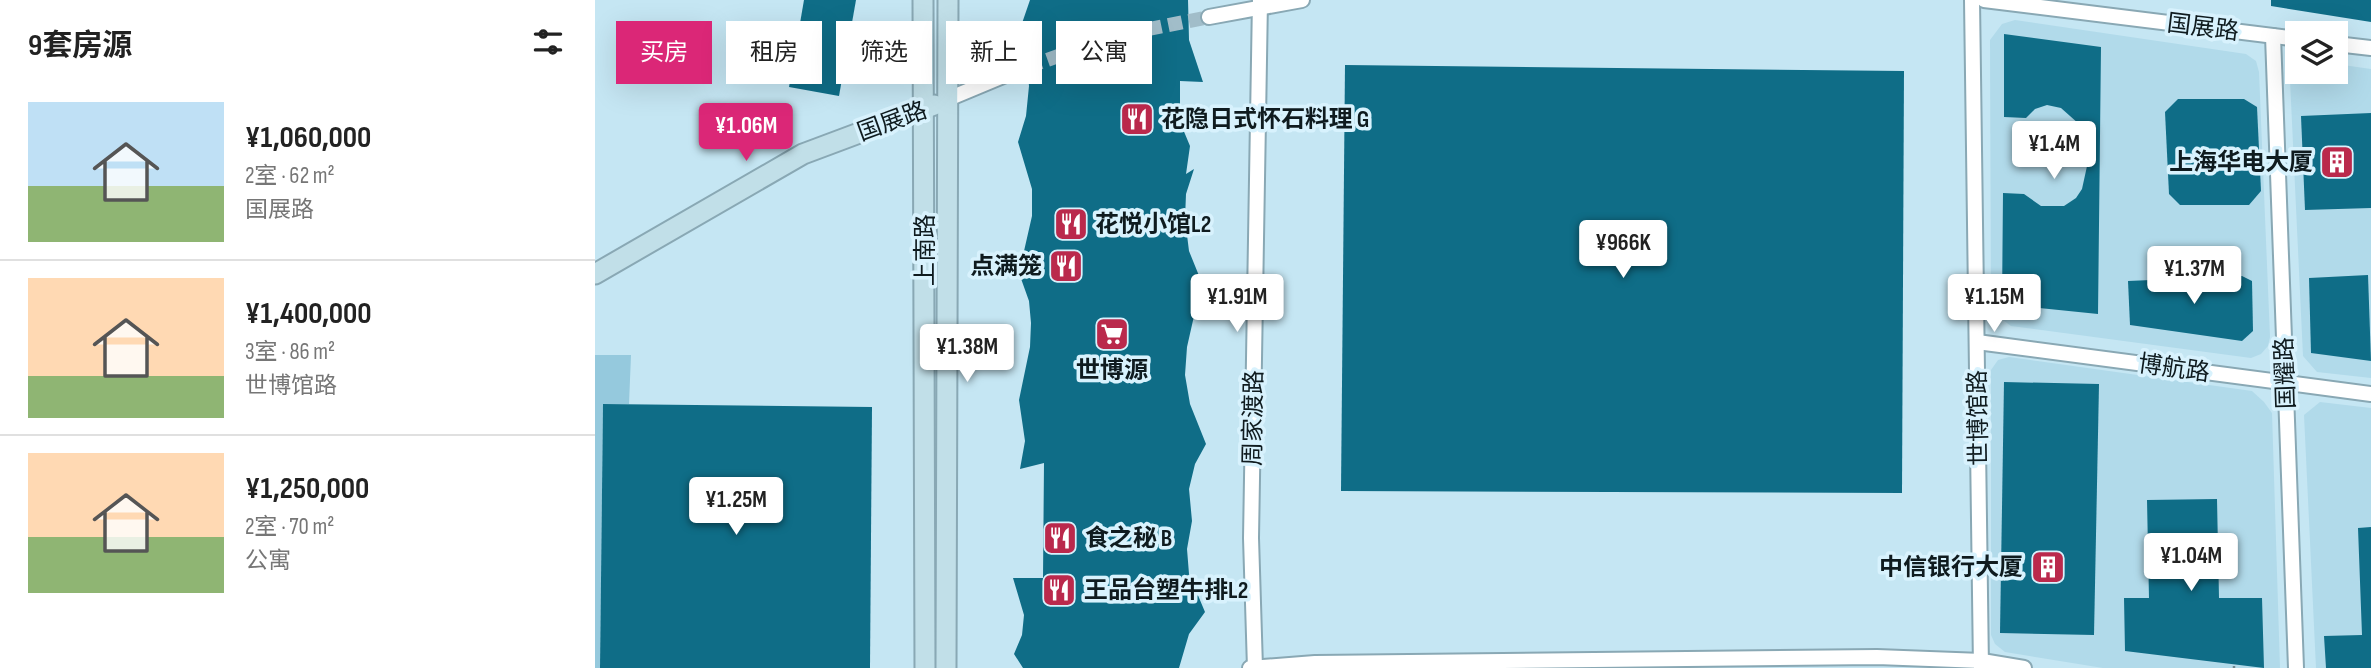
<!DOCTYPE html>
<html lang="zh">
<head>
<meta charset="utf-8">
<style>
	:root { --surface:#fff; --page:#f6f6f6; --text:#222; --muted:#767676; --line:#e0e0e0; --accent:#db2777 }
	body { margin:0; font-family:"Sofia Sans Condensed","Noto Sans SC",sans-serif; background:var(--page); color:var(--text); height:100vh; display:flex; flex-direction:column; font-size:26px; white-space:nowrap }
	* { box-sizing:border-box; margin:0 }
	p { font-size:23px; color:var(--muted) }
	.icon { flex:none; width:38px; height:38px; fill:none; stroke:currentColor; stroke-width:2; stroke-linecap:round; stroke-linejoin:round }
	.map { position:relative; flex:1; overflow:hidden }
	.panel { display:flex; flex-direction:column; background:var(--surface); width:595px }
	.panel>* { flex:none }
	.top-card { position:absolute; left:21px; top:21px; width:665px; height:63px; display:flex; gap:14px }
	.fabs { position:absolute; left:1690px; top:21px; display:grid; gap:14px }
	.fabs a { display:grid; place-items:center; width:63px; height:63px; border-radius:0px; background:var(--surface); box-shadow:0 7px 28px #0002; font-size:35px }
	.price { position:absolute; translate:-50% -60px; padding:0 16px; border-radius:7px; background:#fff; color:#222; font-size:23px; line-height:46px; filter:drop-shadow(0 2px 4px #0008) }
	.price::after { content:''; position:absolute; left:50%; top:42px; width:21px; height:16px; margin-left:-10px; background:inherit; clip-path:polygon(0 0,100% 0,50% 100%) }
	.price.on { background:var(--accent); color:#fff }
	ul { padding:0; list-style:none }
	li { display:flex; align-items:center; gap:21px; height:175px; padding:0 28px }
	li+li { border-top:2px solid var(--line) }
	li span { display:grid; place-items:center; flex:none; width:196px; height:140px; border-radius:0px; color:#555 }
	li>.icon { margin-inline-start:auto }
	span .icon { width:84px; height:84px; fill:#fffc; stroke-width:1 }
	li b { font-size:30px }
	h2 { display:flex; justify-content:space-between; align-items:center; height:84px; padding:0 28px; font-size:30px }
	.tag { padding:0 24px; border-radius:0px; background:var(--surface); box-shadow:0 7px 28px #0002; font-size:24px; line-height:63px }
	.tag.on { background:var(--accent); color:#fff }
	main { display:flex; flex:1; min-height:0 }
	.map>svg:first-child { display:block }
	.built { fill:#b1daea }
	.green { fill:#95c9dd }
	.building { fill:#0f6d87 }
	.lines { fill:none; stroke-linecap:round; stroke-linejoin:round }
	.street-tunnel { stroke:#a1bdc9; stroke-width:14; stroke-dasharray:14 7; stroke-linecap:butt }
	.street-casing { stroke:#89a8b4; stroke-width:18 }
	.secondary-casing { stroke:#89a8b4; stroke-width:23 }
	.path { stroke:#6e858d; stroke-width:2.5; stroke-dasharray:3.5 5; stroke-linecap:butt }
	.street { stroke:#fff; stroke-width:14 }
	.secondary { stroke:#c1dfe8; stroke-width:19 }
	.labels { text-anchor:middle; stroke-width:7; stroke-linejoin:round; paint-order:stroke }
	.street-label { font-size:24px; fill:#0f1b1f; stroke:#d8f2fd }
	.poi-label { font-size:24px; font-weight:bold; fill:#0f1b1f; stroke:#d8f2fd; text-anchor:start }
</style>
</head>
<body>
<main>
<section class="panel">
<h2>9套房源<svg class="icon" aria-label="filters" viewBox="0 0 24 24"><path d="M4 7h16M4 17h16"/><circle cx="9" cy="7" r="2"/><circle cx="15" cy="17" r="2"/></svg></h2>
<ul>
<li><span style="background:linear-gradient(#bfe0f5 60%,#8fb573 0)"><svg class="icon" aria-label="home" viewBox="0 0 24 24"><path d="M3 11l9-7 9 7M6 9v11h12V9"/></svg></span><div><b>¥1,060,000</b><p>2室 · 62 m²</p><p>国展路</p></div></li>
<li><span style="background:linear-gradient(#ffd9b3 70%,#8fb573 0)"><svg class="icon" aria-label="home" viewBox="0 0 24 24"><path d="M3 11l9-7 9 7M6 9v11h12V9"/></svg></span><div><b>¥1,400,000</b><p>3室 · 86 m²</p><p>世博馆路</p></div></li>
<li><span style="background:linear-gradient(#ffd9b3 60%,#8fb573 0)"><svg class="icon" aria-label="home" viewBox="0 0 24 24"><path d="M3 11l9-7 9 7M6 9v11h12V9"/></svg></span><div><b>¥1,250,000</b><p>2室 · 70 m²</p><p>公寓</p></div></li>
</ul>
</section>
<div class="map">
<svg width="1776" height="668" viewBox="0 0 1776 668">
	<rect width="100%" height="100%" fill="#c5e6f3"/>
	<g class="built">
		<polygon points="1420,20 1651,54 1661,61 1664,72 1675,337 1673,346 1666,354 1656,358 1416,326 1396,311 1395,40 1407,24"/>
		<polygon points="1741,64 1776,69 1776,378 1722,372 1708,356 1695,80 1703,67 1703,72 1741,72"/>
		<polygon points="1414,357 1657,391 1669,402 1677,413 1685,668 1508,668 1410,652 1400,644 1396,635 1396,370 1403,360"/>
		<polygon points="1725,402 1776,408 1776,668 1721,668 1709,415"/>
	</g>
	<polygon class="green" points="0,355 36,355 34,404 8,404 5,668 0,668"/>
	<g class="building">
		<polygon points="209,0 261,0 244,96 194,87"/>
		<polygon points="435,0 593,0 594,40 608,82 585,81 585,122 595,146 591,174 599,169 591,194 590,219 594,251 611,293 599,316 592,347 590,375 595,404 611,444 600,464 594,489 597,521 592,549 594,574 610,612 594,634 584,668 428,668 419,654 427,635 429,615 418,578 448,578 449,463 425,469 430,441 424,400 435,347 436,323 434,301 424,273 437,216 437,189 423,142 431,116 434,86 431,58 424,32"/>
		<polygon points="1676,0 1776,0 1776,22 1676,6"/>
		<polygon points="1409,34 1506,47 1503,314 1407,304 1408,193 1429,194 1446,206 1469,206 1481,198 1487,189 1494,157 1493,144 1484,124 1466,108 1452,105 1440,109 1431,118 1409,117"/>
		<polygon points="750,65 1309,71 1307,493 746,491"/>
		<polygon points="1583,99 1649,99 1662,107 1666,191 1654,205 1585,205 1574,194 1570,112"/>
		<polygon points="1776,113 1776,208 1710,210 1706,116"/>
		<polygon points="1773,275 1776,361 1716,353 1714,278"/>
		<polygon points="1647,276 1657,281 1658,331 1647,341 1535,325 1533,281"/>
		<polygon points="1409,382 1504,384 1499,635 1405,633"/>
		<polygon points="8,404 277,407 275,668 5,668"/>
		<polygon points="1622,499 1624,598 1667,598 1669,668 1530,651 1529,598 1554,598 1552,500"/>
		<polygon points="1776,527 1776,668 1731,668 1729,636 1767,635 1763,528"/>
	</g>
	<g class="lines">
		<polyline class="street-tunnel" points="413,74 519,36 614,17"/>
		<g class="street-casing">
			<g id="street">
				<polyline points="1377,0 1386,668"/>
				<polyline points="1389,0 1703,39"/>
				<polyline points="614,17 707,0"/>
				<polyline points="1678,36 1701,668"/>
				<polyline points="1741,44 1776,48"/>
				<polyline points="353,99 413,74"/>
				<polyline points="1382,342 1776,394"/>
				<polyline points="655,668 720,663 1282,657 1387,661 1429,668"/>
				<polyline points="660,668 656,538 665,0"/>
			</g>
		</g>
		<g class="secondary-casing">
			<g id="secondary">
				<polyline points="328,0 330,668"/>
				<polyline points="0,274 208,154 339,105"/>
				<polyline points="351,668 353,0"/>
			</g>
		</g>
		<polyline class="path" points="1639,666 1639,668"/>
		<use href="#street" class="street"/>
		<use href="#secondary" class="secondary"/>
	</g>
	<defs>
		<g id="restaurant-square" transform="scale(1.75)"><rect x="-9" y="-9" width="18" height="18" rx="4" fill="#ba294c" stroke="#d8f2fd"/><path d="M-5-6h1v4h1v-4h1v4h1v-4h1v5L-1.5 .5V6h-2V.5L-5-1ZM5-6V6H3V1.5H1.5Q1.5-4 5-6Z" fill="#fff"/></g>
		<g id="building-square" transform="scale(1.75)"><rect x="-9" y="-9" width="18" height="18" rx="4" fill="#ba294c" stroke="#d8f2fd"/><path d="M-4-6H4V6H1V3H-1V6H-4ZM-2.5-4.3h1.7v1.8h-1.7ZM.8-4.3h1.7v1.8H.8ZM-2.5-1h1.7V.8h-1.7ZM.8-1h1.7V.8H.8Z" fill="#fff"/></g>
		<g id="supermarket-square" transform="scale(1.75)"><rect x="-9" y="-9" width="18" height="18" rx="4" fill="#ba294c" stroke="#d8f2fd"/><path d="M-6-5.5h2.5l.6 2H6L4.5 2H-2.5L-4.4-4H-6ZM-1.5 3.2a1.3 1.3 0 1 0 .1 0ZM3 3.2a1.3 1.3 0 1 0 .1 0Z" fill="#fff"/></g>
	</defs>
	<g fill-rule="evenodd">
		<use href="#restaurant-square" x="542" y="119"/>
		<use href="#building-square" x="1742" y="162"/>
		<use href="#restaurant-square" x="476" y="224"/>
		<use href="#restaurant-square" x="471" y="266"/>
		<use href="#supermarket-square" x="517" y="334"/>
		<use href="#restaurant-square" x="465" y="538"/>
		<use href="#building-square" x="1453" y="567"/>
		<use href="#restaurant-square" x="464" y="590"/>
	</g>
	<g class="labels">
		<g class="street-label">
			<text transform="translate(1608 27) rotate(7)" y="8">国展路</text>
			<text transform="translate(297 121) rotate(-20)" y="8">国展路</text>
			<text transform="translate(330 250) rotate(-90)" y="8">上南路</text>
			<text transform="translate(1579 368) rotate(8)" y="8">博航路</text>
			<text transform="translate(1690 373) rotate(-92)" y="8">国耀路</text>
			<text transform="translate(658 418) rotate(-89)" y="8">周家渡路</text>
			<text transform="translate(1383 418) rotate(-91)" y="8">世博馆路</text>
		</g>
		<g class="poi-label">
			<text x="566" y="127">花隐日式怀石料理 G</text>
			<text x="1718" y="170" text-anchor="end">上海华电大厦</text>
			<text x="500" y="232">花悦小馆L2</text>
			<text x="447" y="274" text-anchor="end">点满笼</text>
			<text x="517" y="378" text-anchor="middle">世博源</text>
			<text x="490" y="546">食之秘 B</text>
			<text x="1428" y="575" text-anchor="end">中信银行大厦</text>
			<text x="489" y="598">王品台塑牛排L2</text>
		</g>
	</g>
</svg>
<div class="fabs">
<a><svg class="icon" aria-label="layers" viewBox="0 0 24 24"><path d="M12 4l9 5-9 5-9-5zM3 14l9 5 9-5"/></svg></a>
</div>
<b class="price on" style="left:151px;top:163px">¥1.06M</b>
<b class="price" style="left:1459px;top:181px">¥1.4M</b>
<b class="price" style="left:1028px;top:280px">¥966K</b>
<b class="price" style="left:1599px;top:306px">¥1.37M</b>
<b class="price" style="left:642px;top:334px">¥1.91M</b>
<b class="price" style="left:1399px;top:334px">¥1.15M</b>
<b class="price" style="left:372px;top:384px">¥1.38M</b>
<b class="price" style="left:141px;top:537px">¥1.25M</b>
<b class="price" style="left:1596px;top:593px">¥1.04M</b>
<div class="top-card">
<a class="tag on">买房</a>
<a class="tag">租房</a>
<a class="tag">筛选</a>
<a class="tag">新上</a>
<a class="tag">公寓</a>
</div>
</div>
</main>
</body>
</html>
